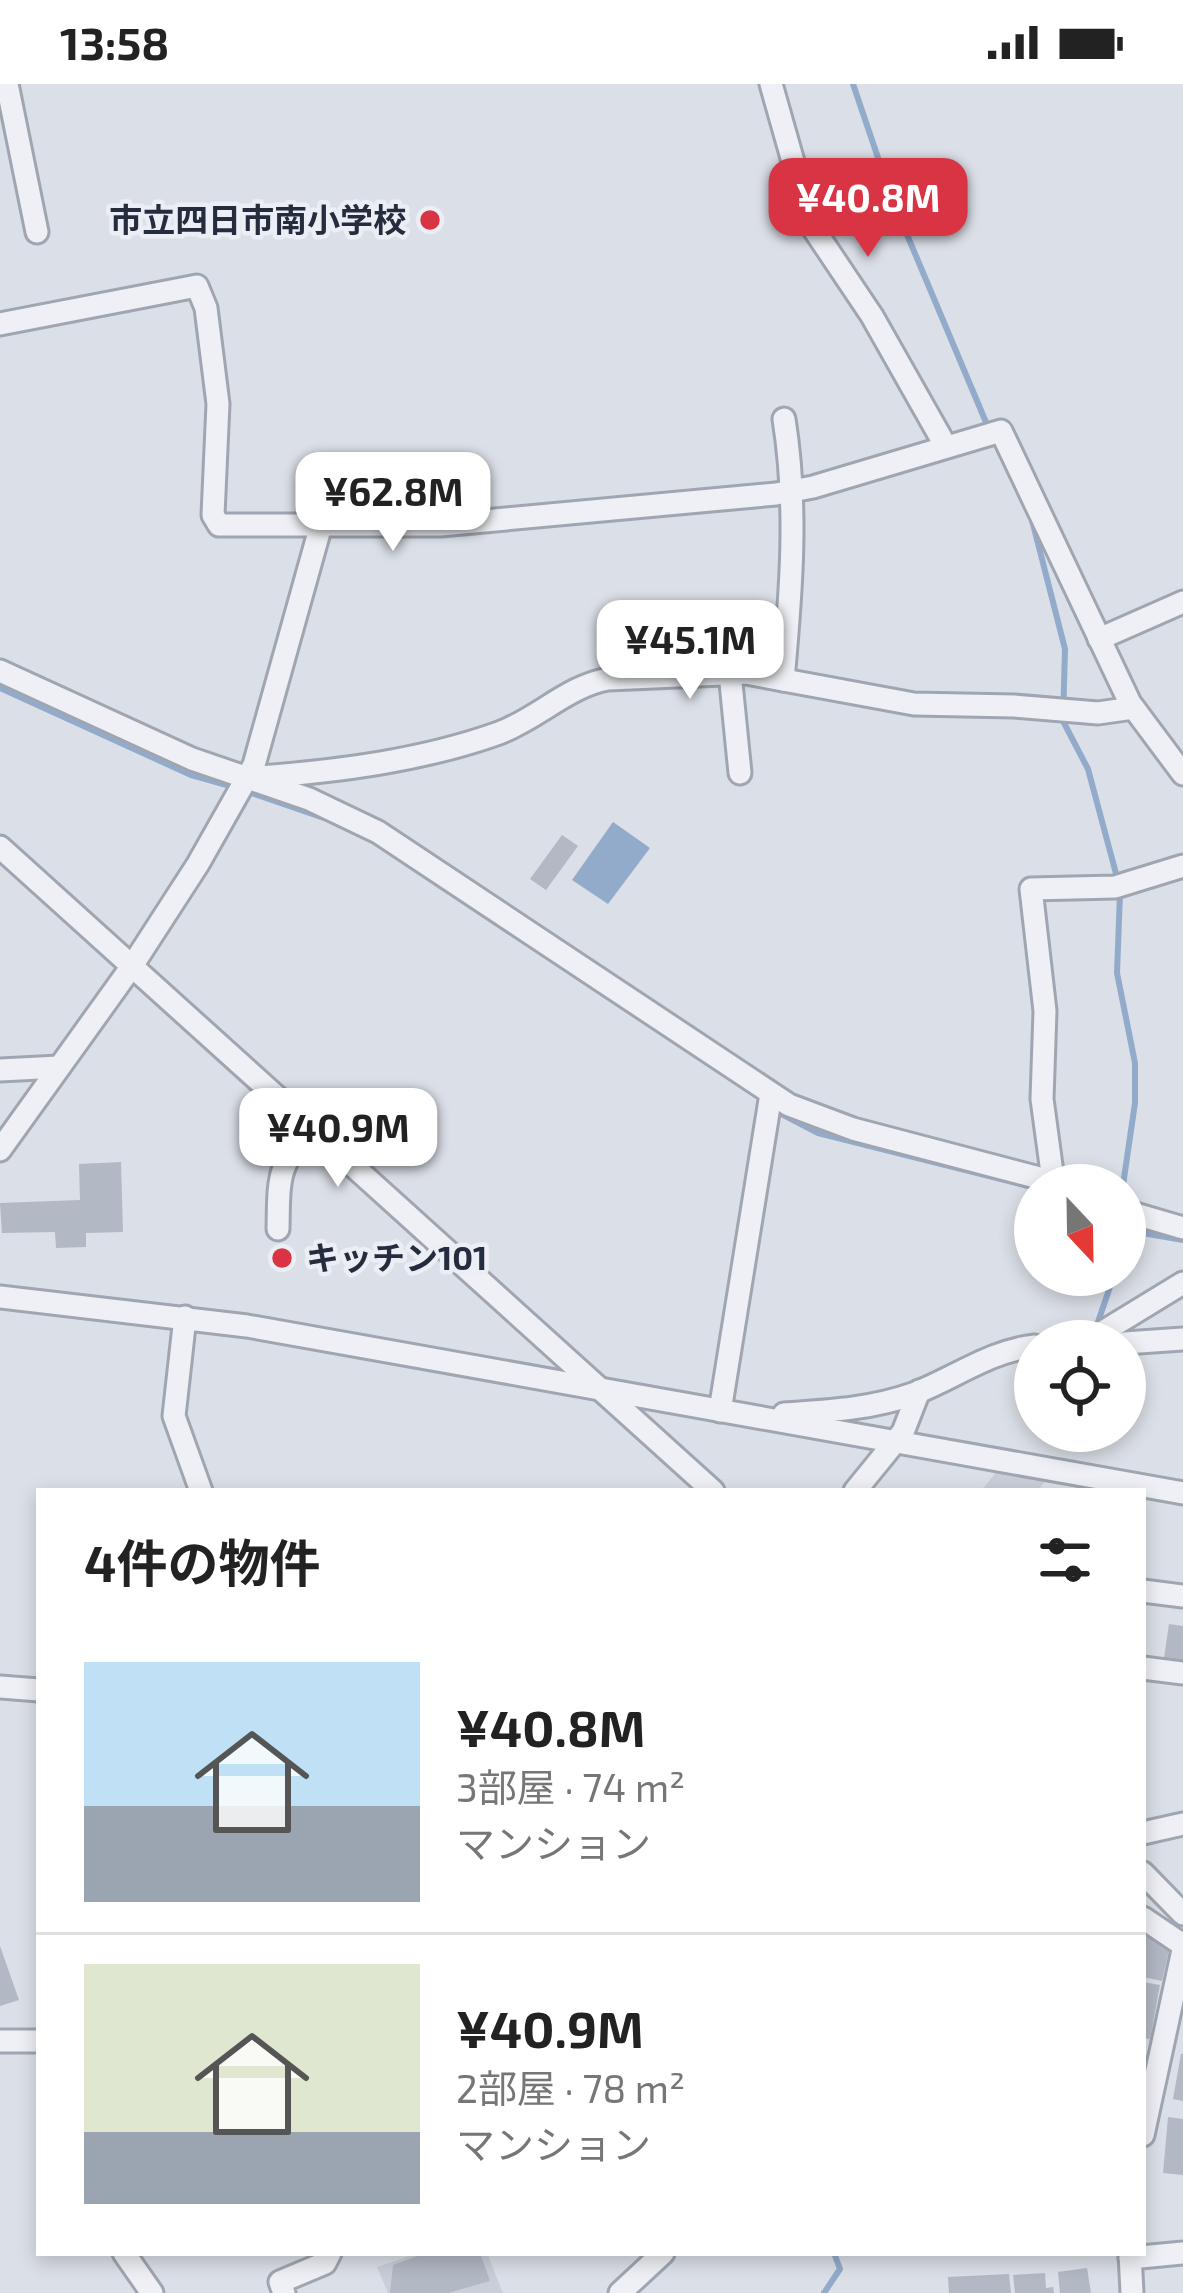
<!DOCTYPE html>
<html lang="ja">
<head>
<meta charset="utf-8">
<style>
	:root { --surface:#fff; --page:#f2f2f2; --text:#222; --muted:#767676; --line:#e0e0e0; --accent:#d83444 }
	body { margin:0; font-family:"Exo 2","Noto Sans JP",sans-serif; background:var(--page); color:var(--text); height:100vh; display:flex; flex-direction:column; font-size:45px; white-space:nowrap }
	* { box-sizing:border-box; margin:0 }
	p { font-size:39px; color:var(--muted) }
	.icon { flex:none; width:66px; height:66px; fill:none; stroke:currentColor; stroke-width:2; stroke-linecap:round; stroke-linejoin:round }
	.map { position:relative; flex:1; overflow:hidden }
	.drawer { position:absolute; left:36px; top:1404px; width:1110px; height:768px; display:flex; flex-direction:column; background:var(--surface); border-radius:0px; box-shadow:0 6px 18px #0003 }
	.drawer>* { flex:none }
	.needle { width:78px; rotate:158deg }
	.controls { position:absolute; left:1014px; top:1080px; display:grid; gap:24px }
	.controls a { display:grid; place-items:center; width:132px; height:132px; border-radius:50%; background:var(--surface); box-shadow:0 6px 18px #0003; font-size:60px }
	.price { position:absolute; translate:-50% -102px; padding:0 27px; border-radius:24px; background:#fff; color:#222; font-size:39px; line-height:78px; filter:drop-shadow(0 3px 6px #0008) }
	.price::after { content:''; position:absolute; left:50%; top:72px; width:36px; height:27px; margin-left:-18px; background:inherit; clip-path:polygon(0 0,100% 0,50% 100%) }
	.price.on { background:var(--accent); color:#fff }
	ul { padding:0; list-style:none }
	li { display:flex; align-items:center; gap:36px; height:300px; padding:0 48px }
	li+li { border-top:3px solid var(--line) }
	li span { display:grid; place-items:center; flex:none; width:336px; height:240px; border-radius:0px; color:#555 }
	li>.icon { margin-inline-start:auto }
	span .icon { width:144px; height:144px; fill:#fffc; stroke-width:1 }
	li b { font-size:51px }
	h2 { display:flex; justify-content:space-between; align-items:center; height:144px; padding:0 48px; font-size:51px }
	.status { display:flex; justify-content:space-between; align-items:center; height:84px; padding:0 60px; background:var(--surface); direction:ltr }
	.status svg { height:33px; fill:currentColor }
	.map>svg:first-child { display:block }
	.built { fill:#c9ced9 }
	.water { fill:#93abcb }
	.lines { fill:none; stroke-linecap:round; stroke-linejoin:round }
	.stream { stroke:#93abcb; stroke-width:6 }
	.building { fill:#b2b8c4 }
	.minor-casing { stroke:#a0a6b1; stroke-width:27 }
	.minor { stroke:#eef0f5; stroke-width:21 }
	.poi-dot { fill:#d83444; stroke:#ebeef5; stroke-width:4.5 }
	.labels { text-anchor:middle; stroke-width:9; stroke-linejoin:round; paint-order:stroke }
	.poi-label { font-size:33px; font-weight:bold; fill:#242c3e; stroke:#ebeef5; text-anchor:end }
</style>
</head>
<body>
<div class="status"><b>13:58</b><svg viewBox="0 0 49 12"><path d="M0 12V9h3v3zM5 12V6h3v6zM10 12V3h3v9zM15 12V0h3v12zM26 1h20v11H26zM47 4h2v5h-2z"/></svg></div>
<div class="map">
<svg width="1183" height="2209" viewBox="0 0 1183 2209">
	<rect width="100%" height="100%" fill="#dbdfe7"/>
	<g class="built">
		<polygon points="998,1386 1047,1394 1038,1407 981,1407"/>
		<polygon points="418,2169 487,2169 503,2209 388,2209 377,2183"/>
	</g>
	<polygon class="water" points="613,738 650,764 608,820 572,796"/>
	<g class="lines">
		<g class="stream">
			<polyline points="853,0 892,115 988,343"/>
			<polyline points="1032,436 1065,565 1063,637 1088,685 1118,797"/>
			<polyline points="0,604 191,691 234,703"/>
			<polyline points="246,707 324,734"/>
			<polyline points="1120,810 1117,889 1135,979 1135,1019 1123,1101"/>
			<polyline points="504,844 708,979"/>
			<polyline points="772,1025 818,1049 1028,1102"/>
			<polyline points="1125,1146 1183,1156"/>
			<polyline points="1096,1244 1114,1191"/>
			<polyline points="824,2209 840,2185 834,2169"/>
		</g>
	</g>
	<g class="building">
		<polygon points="562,751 578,762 546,806 530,795"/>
		<polygon points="121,1078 123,1148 86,1149 86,1163 56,1164 55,1148 2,1149 0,1119 80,1116 79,1080"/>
		<polygon points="1169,1540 1183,1542 1183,1577 1164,1574"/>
		<polygon points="1143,1848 1166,1853 1170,1862 1162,1897 1143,1893"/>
		<polygon points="0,1862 19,1916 0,1922"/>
		<polygon points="1143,1898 1160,1901 1150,1955 1143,1954"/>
		<polygon points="1181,1970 1183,1970 1183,2017 1173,2015"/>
		<polygon points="1168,2033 1183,2035 1183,2091 1163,2089"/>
		<polygon points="426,2169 480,2169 490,2197 448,2209 390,2209 393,2181"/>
		<polygon points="1087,2184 1091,2209 1060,2209 1058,2188"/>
		<polygon points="1045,2189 1046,2204 1053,2203 1054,2209 1015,2209 1013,2191"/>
		<polygon points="1009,2190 1011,2209 949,2209 948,2193"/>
	</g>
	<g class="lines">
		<g class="minor-casing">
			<g id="minor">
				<polyline points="7,0 37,148"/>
				<polyline points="771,0 811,141 872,232 945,361"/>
				<polyline points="0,240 197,202 206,224 218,320 213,431 219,441 441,441 776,410 813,403 1001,347 1130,619 1183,690"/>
				<polyline points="1099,555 1183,518"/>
				<polyline points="0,587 192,675 309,715 378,748 789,1021 853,1045 1066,1101"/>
				<polyline points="730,589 740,689"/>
				<path d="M783,596C791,508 798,423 784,335"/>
				<path d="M260,693C340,687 424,676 499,649C537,635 568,602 608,595L746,589L914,620L1014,622L1098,629L1133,624"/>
				<polyline points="0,763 713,1407"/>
				<polyline points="0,986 59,983"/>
				<polyline points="0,1066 132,882 198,780 254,681 321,441"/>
				<polyline points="1053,1096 1042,1015 1045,927 1031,805 1115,803 1183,782"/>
				<polyline points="1125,1127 1183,1144"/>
				<path d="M278,1145C279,1098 276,1079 312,1045"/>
				<polyline points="0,1213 247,1242 1183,1409"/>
				<polyline points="185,1233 174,1332 201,1407"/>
				<polyline points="1088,1257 1183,1199"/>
				<polyline points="1125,1259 1183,1255"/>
				<polyline points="720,1327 771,1010"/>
				<path d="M784,1330C828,1327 871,1325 913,1310C955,1294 989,1267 1035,1262"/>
				<polyline points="855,1407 903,1348 919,1307"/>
				<polyline points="1143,1507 1183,1512"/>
				<polyline points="1143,1584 1183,1589"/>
				<polyline points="0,1603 39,1606"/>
				<polyline points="1143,1749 1183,1740"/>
				<polyline points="1143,1789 1183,1830"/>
				<polyline points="1143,1834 1183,1861"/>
				<polyline points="0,1957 39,1957"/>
				<polyline points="1143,2051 1183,1866"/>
				<polyline points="124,2169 152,2209"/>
				<polyline points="1130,2169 1132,2209"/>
				<polyline points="1130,2174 1183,2169"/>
				<polyline points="284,2209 280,2198 325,2179 330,2169"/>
				<polyline points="620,2209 663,2169"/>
			</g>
		</g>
		<use href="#minor" class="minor"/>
	</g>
	<g class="poi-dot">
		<circle cx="430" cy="136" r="12"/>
		<circle cx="282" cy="1174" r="12"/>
	</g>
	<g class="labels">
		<g class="poi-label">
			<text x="406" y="148">市立四日市南小学校</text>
			<text x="306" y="1186" text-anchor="start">キッチン101</text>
		</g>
	</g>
</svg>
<div class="controls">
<a><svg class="needle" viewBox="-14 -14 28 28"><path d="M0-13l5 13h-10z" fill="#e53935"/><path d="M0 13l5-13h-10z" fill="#767676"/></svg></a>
<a><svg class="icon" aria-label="locate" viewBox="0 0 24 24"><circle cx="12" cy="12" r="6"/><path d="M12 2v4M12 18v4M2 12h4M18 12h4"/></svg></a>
</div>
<b class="price on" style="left:868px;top:176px">¥40.8M</b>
<b class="price" style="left:393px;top:470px">¥62.8M</b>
<b class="price" style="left:690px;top:618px">¥45.1M</b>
<b class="price" style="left:338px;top:1106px">¥40.9M</b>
<section class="drawer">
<h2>4件の物件<svg class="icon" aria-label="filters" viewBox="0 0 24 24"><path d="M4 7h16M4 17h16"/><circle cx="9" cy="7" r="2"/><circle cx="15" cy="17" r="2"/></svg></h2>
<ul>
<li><span style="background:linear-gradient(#bfe0f5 60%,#9aa5b1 0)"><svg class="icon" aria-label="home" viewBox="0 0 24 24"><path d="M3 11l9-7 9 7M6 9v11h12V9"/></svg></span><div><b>¥40.8M</b><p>3部屋 · 74 m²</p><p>マンション</p></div></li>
<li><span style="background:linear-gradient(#dfe7d0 70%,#9aa5b1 0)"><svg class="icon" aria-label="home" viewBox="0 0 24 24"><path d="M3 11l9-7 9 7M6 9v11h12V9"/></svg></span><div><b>¥40.9M</b><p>2部屋 · 78 m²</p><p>マンション</p></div></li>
</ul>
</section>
</div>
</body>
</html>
